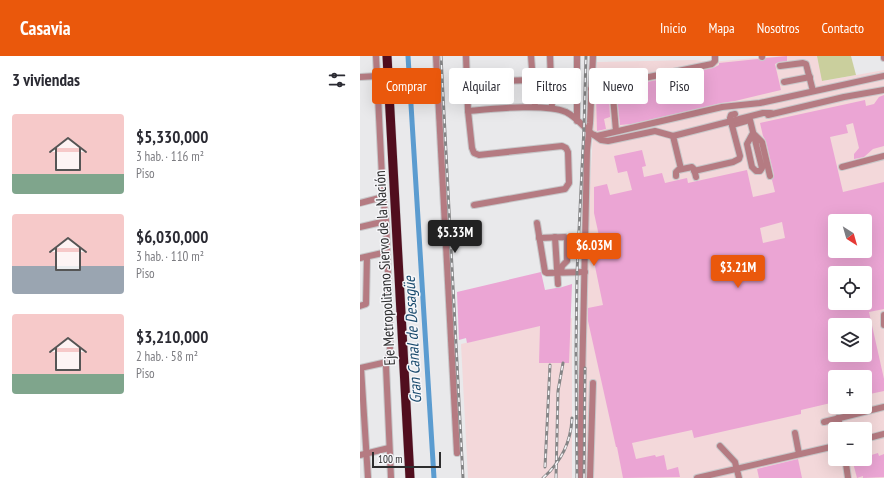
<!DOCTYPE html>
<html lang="es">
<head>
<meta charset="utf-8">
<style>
	:root { --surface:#fff; --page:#f7f7f7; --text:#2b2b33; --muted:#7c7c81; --accent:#ea580c }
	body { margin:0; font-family:"PT Sans Narrow",sans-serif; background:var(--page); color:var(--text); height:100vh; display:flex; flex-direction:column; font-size:15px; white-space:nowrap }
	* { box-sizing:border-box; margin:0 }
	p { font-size:13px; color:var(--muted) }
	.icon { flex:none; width:22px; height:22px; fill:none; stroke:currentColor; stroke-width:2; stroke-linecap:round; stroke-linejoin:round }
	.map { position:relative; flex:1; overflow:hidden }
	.side { display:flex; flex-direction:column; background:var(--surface); width:360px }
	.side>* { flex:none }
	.hud { position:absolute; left:12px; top:12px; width:380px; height:36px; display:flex; gap:8px }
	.needle { width:26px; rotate:143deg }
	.tools { position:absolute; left:468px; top:158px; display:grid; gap:8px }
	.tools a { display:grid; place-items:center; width:44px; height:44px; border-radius:4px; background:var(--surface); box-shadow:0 4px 16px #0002; font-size:20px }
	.scale { position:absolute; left:12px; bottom:10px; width:69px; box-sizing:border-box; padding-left:4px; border:2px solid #2d2d2e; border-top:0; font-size:11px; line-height:14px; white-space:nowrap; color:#2d2d2e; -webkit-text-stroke:3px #f6f6f9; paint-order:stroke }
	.price { position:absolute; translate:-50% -34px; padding:0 9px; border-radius:4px; background:var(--accent); color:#fff; font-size:13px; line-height:26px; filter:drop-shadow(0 1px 2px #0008) }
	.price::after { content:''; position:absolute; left:50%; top:24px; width:12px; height:9px; margin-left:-6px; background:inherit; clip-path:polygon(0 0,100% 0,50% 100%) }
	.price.selected { background:#222; color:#fff }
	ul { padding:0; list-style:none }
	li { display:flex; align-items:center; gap:12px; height:100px; padding:0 12px }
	li span { display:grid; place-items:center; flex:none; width:112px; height:80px; border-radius:4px; color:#555 }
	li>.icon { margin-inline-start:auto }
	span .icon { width:48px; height:48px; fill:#fffc; stroke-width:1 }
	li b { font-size:17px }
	h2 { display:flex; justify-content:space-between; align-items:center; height:48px; padding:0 12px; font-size:17px }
	.chip { padding:0 14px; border-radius:4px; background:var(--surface); box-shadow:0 4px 16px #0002; font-size:14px; line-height:36px }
	.chip.selected { background:var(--accent); color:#fff }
	header { display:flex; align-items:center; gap:24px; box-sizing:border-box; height:56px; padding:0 20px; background:var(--accent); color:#fff }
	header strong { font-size:19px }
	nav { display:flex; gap:22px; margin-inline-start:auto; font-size:14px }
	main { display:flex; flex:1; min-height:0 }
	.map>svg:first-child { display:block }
	.industrial { fill:#f3d8da; fill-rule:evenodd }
	.green { fill:#cacf9d }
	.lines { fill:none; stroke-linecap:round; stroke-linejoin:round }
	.canal { stroke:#5b9cd0; stroke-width:5 }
	.building { fill:#eba5d4; fill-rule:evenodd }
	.minor-casing { stroke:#c7c7c9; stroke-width:8 }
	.highway-casing { stroke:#c7c7c9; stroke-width:10 }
	.minor { stroke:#b57b82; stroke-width:6 }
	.highway { stroke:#510e1e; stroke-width:9 }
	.rail-casing { stroke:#858586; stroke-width:3 }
	.rail { stroke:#f6f6f9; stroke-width:1.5; stroke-dasharray:4.5; stroke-linecap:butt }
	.labels { text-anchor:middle; stroke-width:3; stroke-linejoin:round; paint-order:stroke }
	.street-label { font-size:15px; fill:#2d2d2e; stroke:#f6f6f9 }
	.water-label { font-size:16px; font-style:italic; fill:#18496c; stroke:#f6f6f9 }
</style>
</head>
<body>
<header>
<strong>Casavia</strong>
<nav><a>Inicio</a><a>Mapa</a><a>Nosotros</a><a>Contacto</a></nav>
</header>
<main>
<section class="side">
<h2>3 viviendas<svg class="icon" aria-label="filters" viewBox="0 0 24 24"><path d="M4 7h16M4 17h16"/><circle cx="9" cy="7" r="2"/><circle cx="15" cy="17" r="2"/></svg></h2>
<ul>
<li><span style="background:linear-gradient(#f6c9c9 75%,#7fa58c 0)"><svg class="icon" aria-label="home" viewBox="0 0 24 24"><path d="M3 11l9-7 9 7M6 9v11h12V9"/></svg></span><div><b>$5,330,000</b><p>3 hab. · 116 m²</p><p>Piso</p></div></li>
<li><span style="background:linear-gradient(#f6c9c9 65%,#9aa5b1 0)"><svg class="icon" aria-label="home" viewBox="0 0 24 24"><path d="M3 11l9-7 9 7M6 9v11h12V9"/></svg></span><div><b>$6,030,000</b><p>3 hab. · 110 m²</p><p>Piso</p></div></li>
<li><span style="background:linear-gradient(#f6c9c9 75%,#7fa58c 0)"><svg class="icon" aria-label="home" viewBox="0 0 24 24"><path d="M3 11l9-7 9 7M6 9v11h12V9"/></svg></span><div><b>$3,210,000</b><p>2 hab. · 58 m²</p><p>Piso</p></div></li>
</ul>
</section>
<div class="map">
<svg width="524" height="422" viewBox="0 0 524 422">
	<rect width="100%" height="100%" fill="#e9e9eb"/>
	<g class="industrial">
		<path d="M420,0H457L463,25L524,14V422H222L220,311L237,6L335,4L350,6ZM475,165H505V195H475ZM475,217H505V247H475ZM475,269H505V299H475ZM475,321H505V351H475ZM475,373H505V403H475Z"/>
		<polygon points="212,262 212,422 108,422 101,288"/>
	</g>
	<polygon class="green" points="457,0 491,0 496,19 462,25"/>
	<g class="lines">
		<polyline class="canal" points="48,0 74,422"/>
	</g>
	<g class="building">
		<polygon points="427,0 427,5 419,6 415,8 421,34 375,45 361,47 271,68 260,69 257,40 255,37 251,37 249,41 250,61 244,63 246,73 237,75 236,37 353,12 359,9 359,7 398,3 402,5 406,2"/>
		<path d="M524,39V90L513,93L504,101L494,103V98L499,92L493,67L486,69L488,77L470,81L483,136L524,126V253L509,256L524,323V335L505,339V321H475V346L441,354V358L334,382L332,374L272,387L276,403L295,399L296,401L304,399L307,414L318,411L320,421L263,422L257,391H256L228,265V252L243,249L231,191L241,189L234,157V131L247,128L250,139L272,134L267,115L258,117L254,100L282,94L286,110L282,111L284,121L302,117L305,127L327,122L328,127L387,114L393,141L415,136L412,124L414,119L406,85L403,80L400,67L505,44L506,50L514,48L519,41ZM475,165H505V195H498L487,198L486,195H475ZM422,166L425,182L403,187L400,172ZM475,217H505V247H475ZM475,269H505V299H475Z"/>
		<polygon points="181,216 185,234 196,232 199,232 212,228 209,307 179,307 180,270 107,287 106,282 99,284 97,236"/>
		<polygon points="518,397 519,400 524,398 524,421 503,422 503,420 497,422 492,403 505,403 505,401"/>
		<polygon points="438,403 442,422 399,422 397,413"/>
	</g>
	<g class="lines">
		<g class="minor-casing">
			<g id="minor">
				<polyline points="16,0 23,141 26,165 29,244 30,296 26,310 31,422"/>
				<polyline points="76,0 97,397"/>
				<polyline points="106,0 108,55 112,92 114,97 119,99 202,90 206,92 208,96 209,127 205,133 114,149"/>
				<polyline points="171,0 175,51"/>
				<polyline points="190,0 192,52"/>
				<polyline points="402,0 402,1"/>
				<polyline points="524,0 524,2"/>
				<polyline points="420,10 443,7 446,8 453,35"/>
				<polyline points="0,21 17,20"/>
				<polyline points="106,26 173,24"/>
				<polyline points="424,26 450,21"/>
				<polyline points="231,33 352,8 355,5 355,0"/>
				<polyline points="253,41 256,75"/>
				<path d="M108,55C131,53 186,47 206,56C216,61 224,71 232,78L237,80L362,51L400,47L524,20"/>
				<polyline points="408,59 484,41 524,34"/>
				<polyline points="390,64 402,112 400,115 396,115 392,111 387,88 393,77 402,86 410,120"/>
				<polyline points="217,65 217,0"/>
				<polyline points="372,69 386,65"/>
				<polyline points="234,79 241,84 248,85 295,75 313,80 403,57 411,57"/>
				<polyline points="313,80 321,113"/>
				<polyline points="482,111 524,100"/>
				<polyline points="334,115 373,106 379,103 380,100 370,62 371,59 375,58"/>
				<polyline points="316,120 316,116 318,114 332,111 334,113 336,121"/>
				<polyline points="0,147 23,141"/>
				<polyline points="177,167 185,216 187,217 225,216"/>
				<polyline points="0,171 26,165"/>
				<polyline points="195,181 198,228"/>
				<polyline points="179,182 205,181 207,183 207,205 202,210 201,216"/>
				<polyline points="0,202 27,196"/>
				<polyline points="0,250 6,248 7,201"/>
				<polyline points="524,259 524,269"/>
				<polyline points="0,312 27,306"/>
				<polyline points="1,312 8,422"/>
				<polyline points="478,362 481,373"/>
				<polyline points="464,366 524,351"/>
				<polyline points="435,377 439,398"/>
				<polyline points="505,383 524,378"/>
				<polyline points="360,390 375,406 379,422"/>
				<polyline points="0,399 29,392"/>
				<polyline points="486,403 486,408 488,422"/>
				<polyline points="220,422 227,94 230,67 233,0"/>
				<polyline points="230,422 233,327"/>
				<polyline points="337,422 475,390"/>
			</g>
		</g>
		<g class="highway-casing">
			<polyline id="highway" points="27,0 50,422"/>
		</g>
		<use href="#minor" class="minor"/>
		<use href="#highway" class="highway"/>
		<g class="rail-casing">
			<g id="rail">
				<polyline points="81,0 103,422"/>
				<polyline points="185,411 190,309"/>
				<path d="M183,422C201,406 211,386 212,362"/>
				<polyline points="196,422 198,335 203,307"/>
				<polyline points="217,422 216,296 217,216 224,71 226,0"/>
				<polyline points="224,422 225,312"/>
			</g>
		</g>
		<use href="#rail" class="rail"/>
	</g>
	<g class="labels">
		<g class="street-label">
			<text transform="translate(25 212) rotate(-93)" y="5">Eje Metropolitano Siervo de la Nación</text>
		</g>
		<g class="water-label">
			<text transform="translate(52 284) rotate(-93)" y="6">Gran Canal de Desagüe</text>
		</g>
	</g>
</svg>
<div class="tools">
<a><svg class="needle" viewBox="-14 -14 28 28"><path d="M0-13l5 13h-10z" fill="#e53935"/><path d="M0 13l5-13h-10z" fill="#7c7c81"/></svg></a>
<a><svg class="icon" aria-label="locate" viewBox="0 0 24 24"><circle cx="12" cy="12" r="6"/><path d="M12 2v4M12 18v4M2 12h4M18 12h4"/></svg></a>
<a><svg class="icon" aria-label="layers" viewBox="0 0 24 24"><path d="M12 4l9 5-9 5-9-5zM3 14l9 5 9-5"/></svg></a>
<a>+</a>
<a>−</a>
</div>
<div class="scale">100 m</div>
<b class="price selected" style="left:95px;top:198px">$5.33M</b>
<b class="price" style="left:234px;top:211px">$6.03M</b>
<b class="price" style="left:378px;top:233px">$3.21M</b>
<div class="hud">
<a class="chip selected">Comprar</a>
<a class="chip">Alquilar</a>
<a class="chip">Filtros</a>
<a class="chip">Nuevo</a>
<a class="chip">Piso</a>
</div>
</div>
</main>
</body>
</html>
